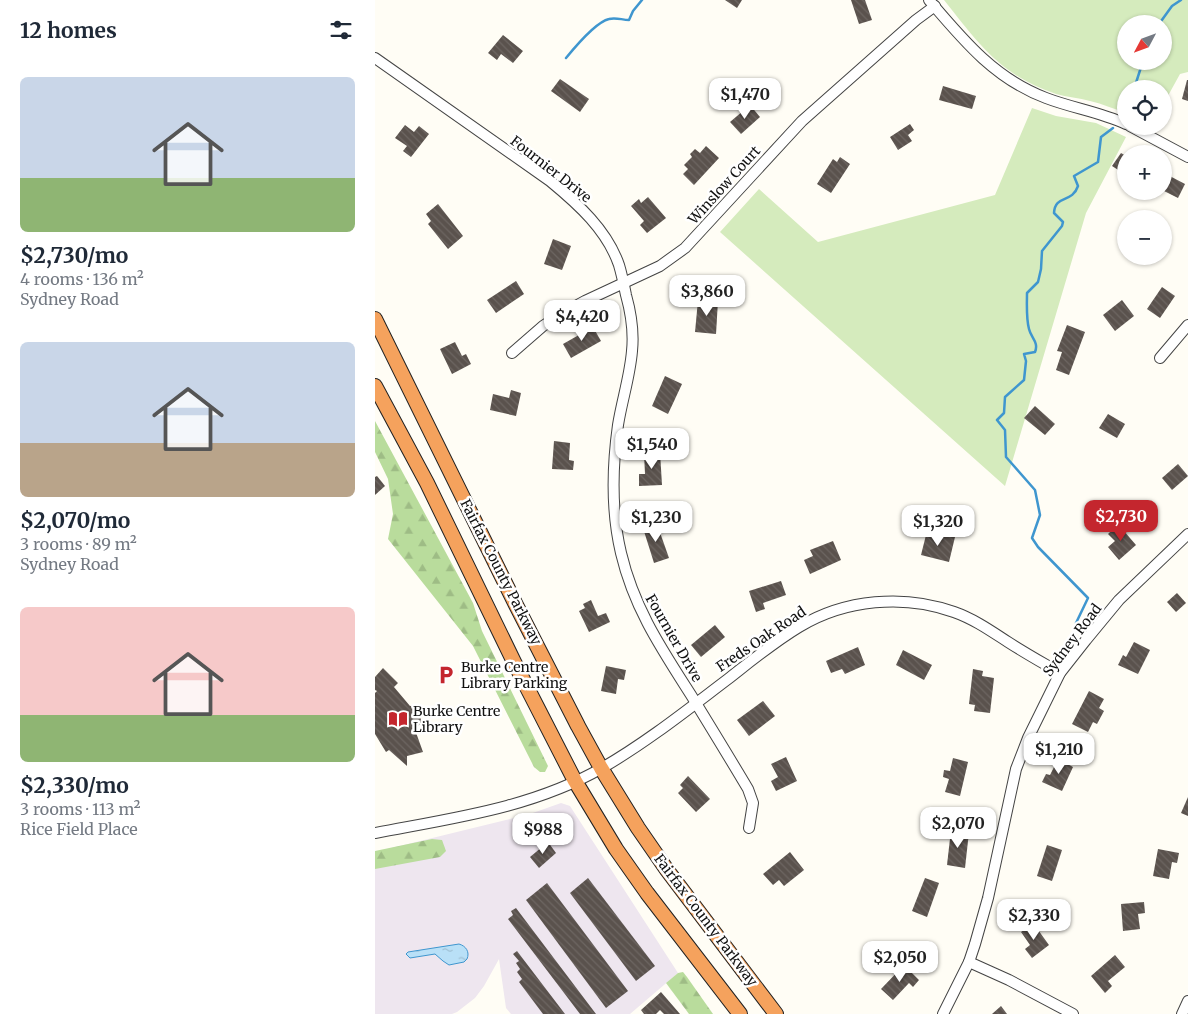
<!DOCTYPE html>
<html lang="en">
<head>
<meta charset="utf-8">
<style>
	:root { --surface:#fff; --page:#f2f2f3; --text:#1f2937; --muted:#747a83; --accent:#c4262e }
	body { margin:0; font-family:Merriweather,serif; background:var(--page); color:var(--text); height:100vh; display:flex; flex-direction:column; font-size:19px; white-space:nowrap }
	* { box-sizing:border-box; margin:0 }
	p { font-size:16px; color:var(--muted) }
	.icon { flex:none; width:28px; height:28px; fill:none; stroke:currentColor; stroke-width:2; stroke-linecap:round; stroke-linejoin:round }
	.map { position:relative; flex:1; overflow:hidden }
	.panel { display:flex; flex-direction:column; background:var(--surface); width:375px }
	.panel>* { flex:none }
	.needle { width:32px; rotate:229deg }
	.buttons { position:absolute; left:742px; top:15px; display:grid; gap:10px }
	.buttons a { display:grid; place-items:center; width:55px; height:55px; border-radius:50%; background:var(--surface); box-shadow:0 1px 4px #0004; font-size:25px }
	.price { position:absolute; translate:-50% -42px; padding:0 11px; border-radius:10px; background:#fff; color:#222; font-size:16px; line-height:32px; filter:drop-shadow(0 1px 2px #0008) }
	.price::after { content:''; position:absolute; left:50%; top:30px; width:15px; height:11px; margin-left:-8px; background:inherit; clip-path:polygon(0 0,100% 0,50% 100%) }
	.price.selected { background:var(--accent); color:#fff }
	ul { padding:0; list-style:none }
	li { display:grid; align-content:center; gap:10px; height:265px; padding:0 20px }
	li span { display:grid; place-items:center; height:155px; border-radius:8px; color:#555 }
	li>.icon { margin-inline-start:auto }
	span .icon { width:90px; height:90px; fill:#fffc; stroke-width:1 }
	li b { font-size:21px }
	h2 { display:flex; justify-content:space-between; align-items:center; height:60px; padding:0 20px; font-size:21px }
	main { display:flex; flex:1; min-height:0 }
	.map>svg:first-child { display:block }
	.industrial { fill:#eee6ef }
	.forest { fill:url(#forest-firs) }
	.park { fill:#d5ebbd; fill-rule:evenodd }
	.water { fill:url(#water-ripples); stroke:#3f96cf }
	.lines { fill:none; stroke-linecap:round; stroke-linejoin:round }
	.stream { stroke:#3f96cf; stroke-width:2.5 }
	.building { fill:url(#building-back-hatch) }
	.minor-casing { stroke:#444; stroke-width:12 }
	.highway-casing { stroke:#222; stroke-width:16 }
	.minor { stroke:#fff; stroke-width:10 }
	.highway { stroke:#f5a25d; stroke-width:14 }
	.labels { text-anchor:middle; stroke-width:5; stroke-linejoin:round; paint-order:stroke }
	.street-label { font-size:14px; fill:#111; stroke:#fff }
	.poi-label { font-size:14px; fill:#111; stroke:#fff; text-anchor:start }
</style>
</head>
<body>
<main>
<section class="panel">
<h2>12 homes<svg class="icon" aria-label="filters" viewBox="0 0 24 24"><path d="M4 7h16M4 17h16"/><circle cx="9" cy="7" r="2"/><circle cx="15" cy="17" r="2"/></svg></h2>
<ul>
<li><span style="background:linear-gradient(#c9d6e8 65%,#8fb573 0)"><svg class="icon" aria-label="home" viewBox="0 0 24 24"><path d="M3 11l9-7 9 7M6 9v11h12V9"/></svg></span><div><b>$2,730/mo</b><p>4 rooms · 136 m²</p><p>Sydney Road</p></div></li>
<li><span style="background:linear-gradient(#c9d6e8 65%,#b9a48a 0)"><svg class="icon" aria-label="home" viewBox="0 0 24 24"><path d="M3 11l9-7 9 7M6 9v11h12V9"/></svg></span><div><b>$2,070/mo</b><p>3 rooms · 89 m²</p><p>Sydney Road</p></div></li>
<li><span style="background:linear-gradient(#f6c9c9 70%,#8fb573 0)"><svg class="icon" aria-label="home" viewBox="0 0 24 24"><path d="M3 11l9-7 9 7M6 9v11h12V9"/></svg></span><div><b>$2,330/mo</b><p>3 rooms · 113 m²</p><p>Rice Field Place</p></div></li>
</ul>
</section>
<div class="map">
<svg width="813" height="1014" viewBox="0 0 813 1014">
	<defs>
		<pattern id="forest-firs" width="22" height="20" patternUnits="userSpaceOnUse" patternTransform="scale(1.25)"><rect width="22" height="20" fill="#b9dc9c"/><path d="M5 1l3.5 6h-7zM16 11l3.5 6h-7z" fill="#9ebc85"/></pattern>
		<pattern id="water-ripples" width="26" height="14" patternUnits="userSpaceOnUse" patternTransform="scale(1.25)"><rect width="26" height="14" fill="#b9e0f7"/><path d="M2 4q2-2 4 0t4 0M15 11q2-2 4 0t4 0" fill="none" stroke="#9ebfd3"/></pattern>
		<pattern id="building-back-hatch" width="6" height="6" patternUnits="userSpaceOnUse" patternTransform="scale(1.25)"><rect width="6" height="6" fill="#5a524d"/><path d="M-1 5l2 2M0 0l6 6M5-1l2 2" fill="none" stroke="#6d6662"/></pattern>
	</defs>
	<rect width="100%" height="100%" fill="#fffdf5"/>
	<polygon class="industrial" points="186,803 195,806 303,973 255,1014 136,1014 131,1008 124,959 109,986 100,998 82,1012 77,1014 0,1014 0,852 155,814"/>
	<g class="forest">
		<polygon points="0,421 98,603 107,631 173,766 170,772 165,772 159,767 98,646 13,539 18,514 13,479 0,452"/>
		<polygon points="57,839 67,840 71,851 65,857 0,869 0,851"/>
		<polygon points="308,972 312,977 338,1014 314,1014 291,983 303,973"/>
	</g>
	<g class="park">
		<path d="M569,0H813V72L805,74L789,103V89H751V113C739,109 728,104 715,101C704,98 692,97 681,94C625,75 604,44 569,0ZM751,24H789V61H751Z"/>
		<polygon points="657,108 681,116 721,123 751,137 711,213 630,486 345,232 384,189 443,242 620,195"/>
	</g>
	<path class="water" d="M84,944C91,946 95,952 92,959L89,962L74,965L68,961L60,954L35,958L31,954L33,952Z"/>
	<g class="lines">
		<g class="stream">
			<polyline points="784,24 797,6 806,0"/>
			<path d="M191,58C200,47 221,22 234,19C241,17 247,20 254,20L258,11L267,0"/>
			<polyline points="759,89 768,61"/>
			<path d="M701,623L713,598L663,547L657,538L665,515L660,490L631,457L630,430L622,420L629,413L630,397L649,380L651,361L649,354L660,352C664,342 656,338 654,329C651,318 652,304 652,293L663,282L666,269L667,251L687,226L688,222L679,213C680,194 697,204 703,186L699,176L723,162L726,137L738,128"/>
		</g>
	</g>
	<g class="building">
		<polygon points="350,0 367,0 362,8"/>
		<polygon points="476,0 490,0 497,20 484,24"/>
		<polygon points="128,35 148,51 138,63 126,54 122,60 113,53"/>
		<polygon points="185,79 214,99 205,112 176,91"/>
		<polygon points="812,80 813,80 813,101 807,99"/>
		<polygon points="568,86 601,96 597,109 564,100"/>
		<polygon points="375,105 385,117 366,134 355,122"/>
		<polygon points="535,124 539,130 533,135 537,141 523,150 515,137"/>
		<polygon points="30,125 39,132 44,126 54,134 36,157 28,151 32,146 20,138"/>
		<polygon points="331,146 344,158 319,185 308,174 313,169 309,165 317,157 315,154 320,149 325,153"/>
		<polygon points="746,153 751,156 751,175 737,166"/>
		<polygon points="465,157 475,164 456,193 442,184 458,159 462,162"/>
		<polygon points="789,173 810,184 803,198 789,191"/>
		<polygon points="273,197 291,218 272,233 265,225 269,221 256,206 264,199 266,203"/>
		<polygon points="63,204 88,236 73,249 53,224 56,221 51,214"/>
		<polygon points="178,239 196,246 187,270 169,264"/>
		<polygon points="141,281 149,294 121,313 112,300"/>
		<polygon points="787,287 800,296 785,318 772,309"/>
		<polygon points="323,300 343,301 341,334 320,332"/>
		<polygon points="747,300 759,316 740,331 728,315"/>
		<polygon points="692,325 710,332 694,375 681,370 687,352 682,351"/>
		<polygon points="218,327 226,341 196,358 188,344"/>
		<polygon points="80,342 87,356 91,354 96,364 77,374 65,349"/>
		<polygon points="290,376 307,384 293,414 277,406"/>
		<polygon points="136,390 146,393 141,416 115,410 118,394 134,398"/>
		<polygon points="660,406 680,424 670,435 649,418"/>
		<polygon points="733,414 750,424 742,438 724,428"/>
		<polygon points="179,441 195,443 194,460 199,461 198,470 177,469"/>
		<polygon points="285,452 287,485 264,486 264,474 270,474 269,453"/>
		<polygon points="803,464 813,476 797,490 787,478"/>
		<polygon points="2,476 10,486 0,495 0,477"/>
		<polygon points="282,524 294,558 279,563 268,528"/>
		<polygon points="743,524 761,545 744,560 733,547 740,541 733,534"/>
		<polygon points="552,531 558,532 557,537 567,539 568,534 580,537 574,562 546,555"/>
		<polygon points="458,541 466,560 435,574 429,560 438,556 435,550"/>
		<polygon points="406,581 411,595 388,603 390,609 381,612 374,591"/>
		<polygon points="802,593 811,603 801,612 792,602"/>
		<polygon points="216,600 223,616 231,613 235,622 214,632 204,611 210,608 208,604"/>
		<polygon points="340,625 350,637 326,657 316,645"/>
		<polygon points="759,642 775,650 763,674 743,665 748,655 751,657"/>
		<polygon points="483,647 490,665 470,674 467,669 456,673 451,661"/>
		<polygon points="528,650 557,665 549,680 521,665"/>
		<polygon points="231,666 251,670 249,680 243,679 241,694 226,691"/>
		<polygon points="8,668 23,683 19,687 35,706 42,705 47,724 39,727 48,752 32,756 32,766 14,750 11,752 0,734 0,693 2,691 0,690 0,677"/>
		<polygon points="598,669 608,671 607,676 619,678 615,713 599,711 600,705 594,704"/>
		<polygon points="714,691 729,699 724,708 729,711 722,724 718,722 713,732 697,724"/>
		<polygon points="388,701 400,716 374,736 362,720"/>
		<polygon points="411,757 422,781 401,791 396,781 403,777 396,764"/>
		<polygon points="578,758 593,762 585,796 570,792 574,779 568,777 569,770 575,771"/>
		<polygon points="683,759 698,767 687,791 667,782 671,774 675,775"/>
		<polygon points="313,776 335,799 321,812 303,793 308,788 305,785"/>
		<polygon points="813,797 813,816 806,813"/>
		<polygon points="576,830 594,832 590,868 572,865"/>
		<polygon points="173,842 181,853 164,868 155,857"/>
		<polygon points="672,845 687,850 677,881 662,876"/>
		<polygon points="783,849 804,853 802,863 797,862 794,879 778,876"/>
		<polygon points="415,852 429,870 409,886 404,880 398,885 388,874"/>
		<polygon points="213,878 280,966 261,981 195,893"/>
		<polygon points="550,878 564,883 552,917 537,911"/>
		<polygon points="172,883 253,991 231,1008 151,900"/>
		<polygon points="769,902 770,913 763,914 765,929 748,931 746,904"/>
		<polygon points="141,908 221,1014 205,1014 133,919 138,915 136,911"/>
		<polygon points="658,923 674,945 657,958 650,949 655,945 646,932"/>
		<polygon points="142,951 190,1014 168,1014 144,982 147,979 142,972 145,969 141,963 144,961 138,954"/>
		<polygon points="740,955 750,967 733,981 737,986 730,993 716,976"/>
		<polygon points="529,965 544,980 538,987 534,983 518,1000 506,989"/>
		<polygon points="286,992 305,1014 289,1014 285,1010 281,1014 269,1014 266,1010"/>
		<polygon points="626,1006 632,1014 617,1014"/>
	</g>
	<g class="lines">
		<g class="minor-casing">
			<g id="minor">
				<path d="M554,0C588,40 620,79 671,98C697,108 725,112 751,124"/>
				<path d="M0,58L175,181C203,204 232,230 244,265C247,275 249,285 251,295C256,313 259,332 257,351C255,376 247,400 243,425C237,468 236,511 246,553C259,608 286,648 316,695C335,726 354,757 373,789L378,803L374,828"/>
				<polyline points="755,126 813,157"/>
				<polyline points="137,353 168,326 188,313 210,301 285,266 310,248 427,121 541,20 560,6"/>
				<polyline points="785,358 813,325"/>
				<path d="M0,833C78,818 157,808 227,768C272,742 312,710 353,679C376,661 399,642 424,627C470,599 529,594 579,612C599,619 616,631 633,642C650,653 668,663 685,673"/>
				<polyline points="594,962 634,980 698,1014"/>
				<polyline points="568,1014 594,962 600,944 613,898 641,769 653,738 685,673 711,640 744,600 813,534"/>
				<polyline points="807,1014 813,1001"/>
			</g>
		</g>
		<g class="highway-casing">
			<g id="highway">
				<polyline points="0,319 141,605 203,726 226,768 263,828 292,870 401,1014"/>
				<polyline points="0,386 52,483 139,662 200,781 241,849 272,893 365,1014"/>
			</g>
		</g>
		<use href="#minor" class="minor"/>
		<use href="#highway" class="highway"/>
	</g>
	<defs>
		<g id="parking-bare" transform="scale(1.5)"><path d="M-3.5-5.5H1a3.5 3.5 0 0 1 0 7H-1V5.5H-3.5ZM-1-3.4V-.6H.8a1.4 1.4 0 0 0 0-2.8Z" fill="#c4262e" stroke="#fff" stroke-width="2.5" paint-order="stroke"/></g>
		<g id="library-bare" transform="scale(1.5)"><path d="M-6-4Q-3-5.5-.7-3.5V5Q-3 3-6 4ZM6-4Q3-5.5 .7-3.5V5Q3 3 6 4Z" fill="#c4262e" stroke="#fff" stroke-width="2.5" paint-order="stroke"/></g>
	</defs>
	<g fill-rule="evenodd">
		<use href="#parking-bare" x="71" y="675"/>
		<use href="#library-bare" x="23" y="719"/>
	</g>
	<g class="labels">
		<g class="street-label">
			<text transform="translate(176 169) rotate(38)" y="5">Fournier Drive</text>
			<text transform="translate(349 185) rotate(-48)" y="5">Winslow Court</text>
			<text transform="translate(126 572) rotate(63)" y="5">Fairfax County Parkway</text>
			<text transform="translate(299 638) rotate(60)" y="5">Fournier Drive</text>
			<text transform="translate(386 639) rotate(-34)" y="5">Freds Oak Road</text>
			<text transform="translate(697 640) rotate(-53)" y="5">Sydney Road</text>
			<text transform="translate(331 920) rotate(53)" y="5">Fairfax County Parkway</text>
		</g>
		<g class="poi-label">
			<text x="86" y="672">Burke Centre<tspan x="86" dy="16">Library Parking</tspan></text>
			<text x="38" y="716">Burke Centre<tspan x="38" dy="16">Library</tspan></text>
		</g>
	</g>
</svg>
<div class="buttons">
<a><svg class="needle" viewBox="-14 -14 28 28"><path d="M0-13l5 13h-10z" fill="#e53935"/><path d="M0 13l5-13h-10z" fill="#747a83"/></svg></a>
<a><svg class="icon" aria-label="locate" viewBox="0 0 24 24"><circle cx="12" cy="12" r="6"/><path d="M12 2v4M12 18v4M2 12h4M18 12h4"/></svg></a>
<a>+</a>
<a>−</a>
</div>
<b class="price" style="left:370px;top:120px">$1,470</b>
<b class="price" style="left:332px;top:317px">$3,860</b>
<b class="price" style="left:207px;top:342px">$4,420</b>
<b class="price" style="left:277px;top:470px">$1,540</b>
<b class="price selected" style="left:746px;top:542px">$2,730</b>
<b class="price" style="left:281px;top:543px">$1,230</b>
<b class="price" style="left:563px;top:547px">$1,320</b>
<b class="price" style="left:684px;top:775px">$1,210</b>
<b class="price" style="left:583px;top:849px">$2,070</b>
<b class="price" style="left:168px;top:855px">$988</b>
<b class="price" style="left:659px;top:941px">$2,330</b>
<b class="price" style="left:525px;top:983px">$2,050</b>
</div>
</main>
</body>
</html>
